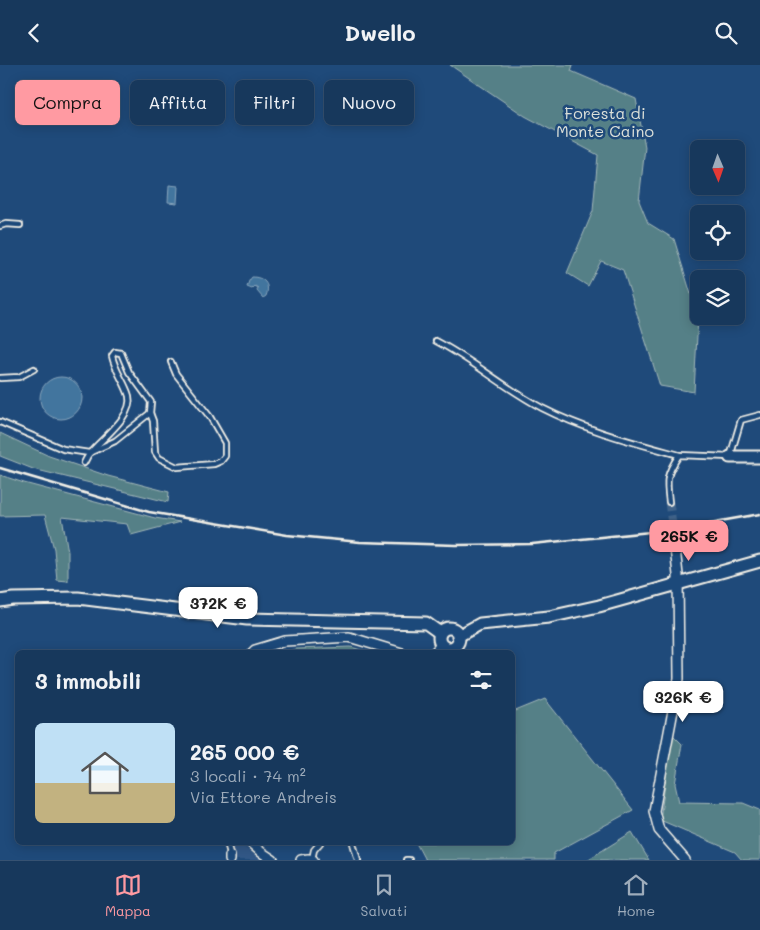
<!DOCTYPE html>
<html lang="it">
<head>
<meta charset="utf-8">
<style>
	:root { --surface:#17385c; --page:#203f62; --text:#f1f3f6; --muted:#9eacbb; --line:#365272; --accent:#ff9aa2 }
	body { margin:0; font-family:Mali,sans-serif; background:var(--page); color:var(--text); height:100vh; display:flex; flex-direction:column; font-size:19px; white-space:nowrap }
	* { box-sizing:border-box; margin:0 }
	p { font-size:16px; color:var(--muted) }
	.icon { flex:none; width:28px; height:28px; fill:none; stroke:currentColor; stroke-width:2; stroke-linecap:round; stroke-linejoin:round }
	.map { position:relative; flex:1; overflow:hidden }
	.side { position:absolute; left:15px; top:585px; width:500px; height:195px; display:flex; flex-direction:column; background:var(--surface); border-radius:8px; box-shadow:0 2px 12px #0003,0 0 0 1px var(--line) }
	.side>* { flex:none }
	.top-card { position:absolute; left:15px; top:15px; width:500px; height:45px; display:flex; gap:10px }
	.needle { width:32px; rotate:178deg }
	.fabs { position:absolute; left:690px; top:75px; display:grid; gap:10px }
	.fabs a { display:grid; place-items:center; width:55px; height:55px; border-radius:8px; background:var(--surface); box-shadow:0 2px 12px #0003,0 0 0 1px var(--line); font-size:25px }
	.price { position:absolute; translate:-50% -42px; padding:0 11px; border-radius:10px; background:#fff; color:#222; font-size:16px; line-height:32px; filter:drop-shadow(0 1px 2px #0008) }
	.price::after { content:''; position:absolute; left:50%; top:30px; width:15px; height:11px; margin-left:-8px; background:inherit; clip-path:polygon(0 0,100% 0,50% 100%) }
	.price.active { background:var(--accent); color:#111 }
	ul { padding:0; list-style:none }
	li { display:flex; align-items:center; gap:15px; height:125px; padding:0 20px }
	li span { display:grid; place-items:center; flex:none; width:140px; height:100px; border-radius:8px; color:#555 }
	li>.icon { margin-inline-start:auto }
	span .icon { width:60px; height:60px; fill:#fffc; stroke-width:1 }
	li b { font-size:21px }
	h2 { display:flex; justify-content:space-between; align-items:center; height:60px; padding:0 20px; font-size:21px }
	.chip { padding:0 18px; border-radius:8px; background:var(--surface); box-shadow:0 2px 12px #0003,0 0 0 1px var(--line); font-size:18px; line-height:45px }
	.chip.active { background:var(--accent); color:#111 }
	header { display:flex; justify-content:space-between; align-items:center; height:65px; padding:0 20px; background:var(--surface); font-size:22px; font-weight:700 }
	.tab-bar { display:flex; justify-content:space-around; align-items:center; height:70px; border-top:1px solid var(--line); background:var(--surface); font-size:14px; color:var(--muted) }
	.tab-bar a { display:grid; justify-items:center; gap:2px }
	.tab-bar .active { color:var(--accent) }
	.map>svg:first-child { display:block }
	.built { fill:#335887 }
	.green { fill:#558087; stroke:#a4b8b8 }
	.water { fill:#42749e; stroke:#89a6bc }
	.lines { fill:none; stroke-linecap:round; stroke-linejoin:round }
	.street-tunnel { stroke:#3f638a; stroke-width:9; stroke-dasharray:9 4.5; stroke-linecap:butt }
	.lane-casing { stroke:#f4f1e8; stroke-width:8 }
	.street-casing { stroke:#f4f1e8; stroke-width:12 }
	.secondary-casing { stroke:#f4f1e8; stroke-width:15 }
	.lane { stroke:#1f4a7a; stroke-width:4.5 }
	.street { stroke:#1f4a7a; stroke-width:9 }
	.secondary { stroke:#1f4a7a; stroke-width:11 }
	.rail { stroke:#f4f1e8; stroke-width:2.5 }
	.labels { text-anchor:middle; stroke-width:5; stroke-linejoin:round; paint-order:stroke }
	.park-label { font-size:16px; fill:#dce0d9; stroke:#1f4a7a }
</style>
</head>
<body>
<header><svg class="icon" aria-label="back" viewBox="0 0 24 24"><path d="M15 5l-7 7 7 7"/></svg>Dwello<svg class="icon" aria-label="search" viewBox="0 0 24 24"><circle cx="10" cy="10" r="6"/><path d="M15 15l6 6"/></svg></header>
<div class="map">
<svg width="760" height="795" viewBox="0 0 760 795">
	<rect width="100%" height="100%" fill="#1f4a7a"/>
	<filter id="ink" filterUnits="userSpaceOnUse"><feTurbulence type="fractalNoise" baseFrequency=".02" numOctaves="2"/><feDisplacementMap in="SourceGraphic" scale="10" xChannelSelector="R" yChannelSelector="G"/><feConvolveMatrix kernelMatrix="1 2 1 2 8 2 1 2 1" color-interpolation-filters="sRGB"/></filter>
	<g filter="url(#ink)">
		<polygon class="built" points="232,778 239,778 261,795 233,795"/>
		<g class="green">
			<polygon points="450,0 573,0 571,6 636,34 645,82 639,136 648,158 674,174 698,252 694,327 660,321 623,205 601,196 588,221 567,208 593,146 598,90 525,51"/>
			<polygon points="0,368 49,391 108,411 169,427 168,437 33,404 0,391"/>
			<polygon points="0,410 24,418 155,453 180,457 131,470 127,459 62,452 68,487 68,516 57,515 54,484 45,450 0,451"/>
			<polygon points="351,582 368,587 287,587 295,584"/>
			<polygon points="545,634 633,745 554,788 554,795 425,795 416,778 512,778 513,647"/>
			<polygon points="672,669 682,679 675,719 679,737 743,738 760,745 760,795 742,795 735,787 660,755"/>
			<polygon points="632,767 649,795 587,795"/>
		</g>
		<g class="water">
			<polygon points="169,120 178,121 177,138 168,137"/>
			<path d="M252,212C263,212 271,219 266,231L263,233L257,226L258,223L255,221L252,224L247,222L249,216Z"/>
			<circle cx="61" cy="333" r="21"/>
		</g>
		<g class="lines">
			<polyline class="street-tunnel" points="669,437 674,474"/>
			<g class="lane-casing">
				<g id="lane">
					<polyline points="0,161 6,159 20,160"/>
					<path d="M436,276C473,295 504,323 542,343C585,365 632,377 679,390"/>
					<polyline points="0,313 19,312 34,304"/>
					<polyline points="0,357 63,384 89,388 115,376 150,348"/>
					<path d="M84,398C86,395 87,391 90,388C101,374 134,351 129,331C125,317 115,306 112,291L115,287L121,288L129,307L151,337L150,348L153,356L155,387L159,393L177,402L214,399L221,396L225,391V378L210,352L176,309L171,297"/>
					<path d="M669,437C666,414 666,410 679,390L730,392L741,355L760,350"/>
					<polyline points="227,778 231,792"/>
					<polyline points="353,778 358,795"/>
					<polyline points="312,794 314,785 320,778"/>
					<polyline points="406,795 409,795"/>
				</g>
			</g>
			<g class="street-casing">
				<g id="street">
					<polyline points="674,474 678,510 679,614 654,746 659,765 685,795"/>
					<polyline points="252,588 255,585 285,576 349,572 402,588"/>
					<polyline points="434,588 441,580"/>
					<polyline points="251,778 261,787 273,795"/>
					<polyline points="230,795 230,791"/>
					<polyline points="301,795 308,794 313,795"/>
				</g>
			</g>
			<g class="secondary-casing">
				<g id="secondary">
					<polyline points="730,392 760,392"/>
					<polyline points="0,536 13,534 78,533 247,554 426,558 440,568"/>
					<circle cx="449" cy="573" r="10"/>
					<polyline points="458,571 480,559 549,552 599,541 760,496"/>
				</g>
			</g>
			<use href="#lane" class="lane"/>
			<use href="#street" class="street"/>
			<use href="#secondary" class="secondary"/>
			<polyline class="rail" points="0,403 149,447 287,470 360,477 456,480 532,479 670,465 760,449"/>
		</g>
	</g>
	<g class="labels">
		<g class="park-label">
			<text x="605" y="54">Foresta di<tspan x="605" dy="18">Monte Caino</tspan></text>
		</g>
	</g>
</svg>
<div class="fabs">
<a><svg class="needle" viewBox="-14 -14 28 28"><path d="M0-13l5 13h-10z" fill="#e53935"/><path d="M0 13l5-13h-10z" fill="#9eacbb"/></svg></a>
<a><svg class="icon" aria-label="locate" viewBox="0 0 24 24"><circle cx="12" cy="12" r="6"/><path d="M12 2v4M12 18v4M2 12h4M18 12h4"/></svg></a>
<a><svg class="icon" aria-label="layers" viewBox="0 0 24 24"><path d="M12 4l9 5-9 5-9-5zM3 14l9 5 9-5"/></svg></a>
</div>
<b class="price active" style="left:689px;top:497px">265K €</b>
<b class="price" style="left:218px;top:564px">372K €</b>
<b class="price" style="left:683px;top:658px">326K €</b>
<div class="top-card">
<a class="chip active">Compra</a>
<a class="chip">Affitta</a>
<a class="chip">Filtri</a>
<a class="chip">Nuovo</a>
</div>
<section class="side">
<h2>3 immobili<svg class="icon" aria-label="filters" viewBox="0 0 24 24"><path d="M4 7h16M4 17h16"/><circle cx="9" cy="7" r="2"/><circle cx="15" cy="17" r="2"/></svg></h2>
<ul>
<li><span style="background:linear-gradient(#bfe0f5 60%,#c2b280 0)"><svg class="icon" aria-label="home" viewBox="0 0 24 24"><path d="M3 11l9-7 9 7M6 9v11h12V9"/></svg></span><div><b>265 000 €</b><p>3 locali · 74 m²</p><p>Via Ettore Andreis</p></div></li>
</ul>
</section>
</div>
<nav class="tab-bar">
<a class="active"><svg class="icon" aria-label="map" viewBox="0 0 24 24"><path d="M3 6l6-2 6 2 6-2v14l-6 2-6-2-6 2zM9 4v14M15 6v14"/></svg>Mappa</a>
<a><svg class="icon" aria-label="saved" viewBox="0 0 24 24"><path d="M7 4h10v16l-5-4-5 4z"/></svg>Salvati</a>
<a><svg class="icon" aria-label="home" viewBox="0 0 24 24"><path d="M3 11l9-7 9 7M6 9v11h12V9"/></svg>Home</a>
</nav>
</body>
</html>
